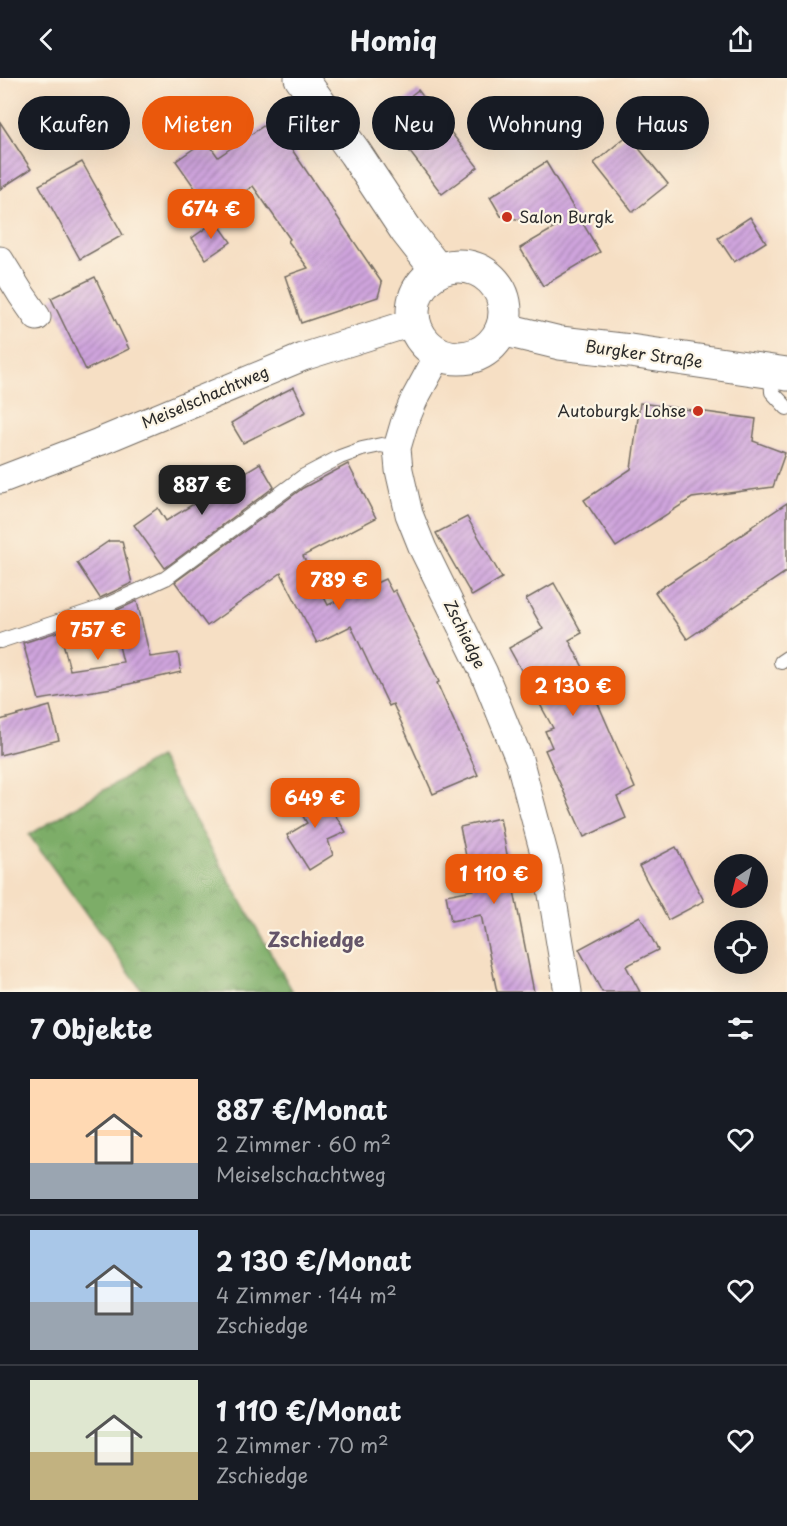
<!DOCTYPE html>
<html lang="de">
<head>
<meta charset="utf-8">
<style>
	:root { --surface:#171b24; --page:#20242c; --text:#f1f3f6; --muted:#9ea1a6; --line:#363941; --accent:#ea580c }
	body { margin:0; font-family:"Playpen Sans",sans-serif; background:var(--page); color:var(--text); height:100vh; display:flex; flex-direction:column; font-size:22px; white-space:nowrap }
	* { box-sizing:border-box; margin:0 }
	p { font-size:20px; color:var(--muted) }
	.icon { flex:none; width:33px; height:33px; fill:none; stroke:currentColor; stroke-width:2; stroke-linecap:round; stroke-linejoin:round }
	.map { position:relative; height:914px; overflow:hidden }
	.drawer { display:flex; flex-direction:column; background:var(--surface); flex:1 }
	.drawer>* { flex:none }
	.banner { position:absolute; left:18px; top:18px; width:752px; height:54px; display:flex; gap:12px }
	.needle { width:39px; rotate:215deg }
	.tools { position:absolute; left:714px; top:776px; display:grid; gap:12px }
	.tools a { display:grid; place-items:center; width:54px; height:54px; border-radius:50%; background:var(--surface); box-shadow:0 6px 24px #0002; font-size:30px }
	.price { position:absolute; translate:-50% -51px; padding:0 14px; border-radius:12px; background:var(--accent); color:#fff; font-size:20px; line-height:39px; filter:drop-shadow(0 2px 3px #0008) }
	.price::after { content:''; position:absolute; left:50%; top:36px; width:18px; height:14px; margin-left:-9px; background:inherit; clip-path:polygon(0 0,100% 0,50% 100%) }
	.price.selected { background:#222; color:#fff }
	ul { padding:0; list-style:none }
	li { display:flex; align-items:center; gap:18px; height:150px; padding:0 30px }
	li+li { border-top:2px solid var(--line) }
	li span { display:grid; place-items:center; flex:none; width:168px; height:120px; border-radius:0px; color:#555 }
	li>.icon { margin-inline-start:auto }
	span .icon { width:72px; height:72px; fill:#fffc; stroke-width:1 }
	li b { font-size:26px }
	h2 { display:flex; justify-content:space-between; align-items:center; height:72px; padding:0 30px; font-size:26px }
	.tag { padding:0 21px; border-radius:27px; background:var(--surface); box-shadow:0 6px 24px #0002; font-size:21px; line-height:54px }
	.tag.selected { background:var(--accent); color:#fff }
	header { display:flex; justify-content:space-between; align-items:center; height:78px; padding:0 30px; background:var(--surface); font-size:27px; font-weight:700 }
	.map>svg:first-child { display:block }
	.forest { fill:url(#forest-crowns); stroke:#546c4a; stroke-width:1.5 }
	.building { fill:url(#building-hatch) }
	.lines { fill:none; stroke-linecap:round; stroke-linejoin:round }
	.lane-casing { stroke:#726a61; stroke-width:16 }
	.street-casing { stroke:#726a61; stroke-width:29 }
	.secondary-casing { stroke:#726a61; stroke-width:35 }
	.lane { stroke:#fff; stroke-width:14 }
	.street { stroke:#fff; stroke-width:27 }
	.secondary { stroke:#fff; stroke-width:33 }
	.poi-dot { fill:#c8321e; stroke:#fcf5e5; stroke-width:2 }
	.labels { text-anchor:middle; stroke-width:4.5; stroke-linejoin:round; paint-order:stroke }
	.poi-label { font-size:16px; fill:#2b2b2b; stroke:#fcf5e5; text-anchor:start }
	.street-label { font-size:16px; fill:#2b2b2b; stroke:#fcf5e5 }
	.quarter-label { font-size:20px; font-weight:bold; fill:#645569; stroke:#fcf5e5 }
</style>
</head>
<body>
<header><svg class="icon" aria-label="back" viewBox="0 0 24 24"><path d="M15 5l-7 7 7 7"/></svg>Homiq<svg class="icon" aria-label="share" viewBox="0 0 24 24"><path d="M12 15V3M7 8l5-5 5 5M5 13v7h14v-7"/></svg></header>
<div class="map">
<svg width="787" height="914" viewBox="0 0 787 914">
	<defs>
		<pattern id="forest-crowns" width="20" height="18" patternUnits="userSpaceOnUse" patternTransform="scale(1.5)"><rect width="20" height="18" fill="#7dad68"/><path d="M2 6a3 3 0 1 1 6 0M12 15a3 3 0 1 1 6 0" fill="none" stroke="#678d56"/></pattern>
		<pattern id="building-hatch" width="6" height="6" patternUnits="userSpaceOnUse" patternTransform="scale(1.5)"><rect width="6" height="6" fill="#cfa4dd"/><path d="M-1 1l2-2M0 6l6-6M5 7l2-2" fill="none" stroke="#a886b3"/></pattern>
	</defs>
	<rect width="100%" height="100%" fill="#fcf5e5"/>
	<filter id="ink" filterUnits="userSpaceOnUse"><feTurbulence type="fractalNoise" baseFrequency=".0167" numOctaves="2"/><feDisplacementMap in="SourceGraphic" scale="12" xChannelSelector="R" yChannelSelector="G"/><feConvolveMatrix kernelMatrix="1 2 1 2 8 2 1 2 1" color-interpolation-filters="sRGB"/></filter>
	<filter id="wash" filterUnits="userSpaceOnUse"><feTurbulence type="fractalNoise" baseFrequency=".008" numOctaves="4" result="noise"/><feDisplacementMap in="SourceGraphic" scale="24" xChannelSelector="R" yChannelSelector="G"/><feGaussianBlur stdDeviation="1.35" result="paint"/><feColorMatrix in="noise" values="0 0 0 0 0 0 0 0 0 0 0 0 0 0 0 0 0 1.4 0 .05"/><feComposite in="paint" operator="in"/></filter>
	<g filter="url(#wash)">
		<rect width="100%" height="100%" fill="#f6dfc4"/>
		<polygon class="forest" points="159,679 292,912 293,914 143,914 29,757"/>
		<g id="blocks">
			<g class="building">
				<polygon points="418,12 478,89 442,116 383,39"/>
				<polygon points="272,42 382,205 378,219 301,245 285,198 308,190 288,163 290,161 253,108 213,136 176,83 206,62 218,79"/>
				<polygon points="0,44 31,91 0,111"/>
				<polygon points="628,57 668,106 633,134 594,85"/>
				<polygon points="82,84 123,157 80,181 39,107"/>
				<polygon points="546,84 600,174 543,208 520,170 556,149 501,138 490,119"/>
				<polygon points="750,139 766,164 734,184 718,160"/>
				<polygon points="216,143 231,164 206,181 192,160"/>
				<polygon points="95,199 129,271 86,292 51,220"/>
				<polygon points="294,309 306,334 243,365 231,345 274,319"/>
				<polygon points="640,325 756,341 753,363 785,375 773,409 692,420 616,469 584,422 631,391"/>
				<polygon points="260,385 274,409 165,490 134,447 158,430 166,443"/>
				<polygon points="348,386 376,440 303,478 328,527 385,501 392,514 395,512 439,604 437,605 478,697 433,716 393,626 389,628 351,548 317,565 281,495 207,548 175,504 303,410"/>
				<polygon points="787,425 787,493 687,561 655,514 752,450 751,449"/>
				<polygon points="467,439 502,500 472,518 436,455"/>
				<polygon points="109,463 122,463 132,505 100,520 77,485"/>
				<polygon points="554,505 582,555 569,562 591,605 589,605 635,710 617,719 626,740 584,759 545,672 552,669 545,653 553,650 509,570 543,551 526,521"/>
				<polygon points="137,523 150,579 178,575 181,594 112,610 39,622 23,565 60,553 70,592 123,584 111,535"/>
				<polygon points="50,628 59,662 0,677 0,642"/>
				<polygon points="317,709 346,754 328,762 333,777 309,792 287,757 307,745 294,723"/>
				<polygon points="500,740 515,818 534,914 497,914 481,837 451,843 446,817 473,812 460,749"/>
				<polygon points="676,769 704,823 668,842 639,788"/>
				<polygon points="640,838 658,872 626,888 640,914 602,914 579,871"/>
			</g>
		</g>
	</g>
	<g filter="url(#ink)">
		<use href="#blocks" fill-opacity="0" stroke="#726a61" stroke-width="1.5"/>
		<g class="lines">
			<g class="lane-casing">
				<g id="lane">
					<polyline points="771,293 772,314 787,330"/>
					<polyline points="0,563 100,530 166,500 304,398 340,379 362,371 381,367 397,370"/>
					<polyline points="781,584 787,580"/>
				</g>
			</g>
			<g class="street-casing">
				<g id="street">
					<polyline points="0,182 21,216 37,239"/>
					<polyline points="439,276 414,322 404,346 397,370 399,392 409,436 423,471 484,595 519,681 547,786 568,914"/>
					<polyline points="0,402 99,364 303,279 414,244"/>
				</g>
			</g>
			<g class="secondary-casing">
				<g id="secondary">
					<polyline points="301,0 355,75 406,152 438,193"/>
					<circle cx="459" cy="234" r="46"/>
					<polyline points="502,251 560,265 630,273 787,296"/>
				</g>
			</g>
			<use href="#lane" class="lane"/>
			<use href="#street" class="street"/>
			<use href="#secondary" class="secondary"/>
		</g>
	</g>
	<g class="poi-dot">
		<circle cx="507" cy="139" r="6"/>
		<circle cx="698" cy="333" r="6"/>
	</g>
	<g class="labels">
		<g class="poi-label">
			<text x="519" y="145">Salon Burgk</text>
			<text x="686" y="339" text-anchor="end">Autoburgk Lohse</text>
		</g>
		<g class="street-label">
			<text transform="translate(644 276) rotate(8)" y="6">Burgker Straße</text>
			<text transform="translate(205 319) rotate(-23)" y="6">Meiselschachtweg</text>
			<text transform="translate(465 556) rotate(64)" y="6">Zschiedge</text>
		</g>
		<g class="quarter-label">
			<text x="316" y="869">Zschiedge</text>
		</g>
	</g>
</svg>
<div class="tools">
<a><svg class="needle" viewBox="-14 -14 28 28"><path d="M0-13l5 13h-10z" fill="#e53935"/><path d="M0 13l5-13h-10z" fill="#9ea1a6"/></svg></a>
<a><svg class="icon" aria-label="locate" viewBox="0 0 24 24"><circle cx="12" cy="12" r="6"/><path d="M12 2v4M12 18v4M2 12h4M18 12h4"/></svg></a>
</div>
<b class="price" style="left:211px;top:162px">674 €</b>
<b class="price selected" style="left:202px;top:438px">887 €</b>
<b class="price" style="left:339px;top:533px">789 €</b>
<b class="price" style="left:98px;top:583px">757 €</b>
<b class="price" style="left:573px;top:639px">2 130 €</b>
<b class="price" style="left:315px;top:751px">649 €</b>
<b class="price" style="left:494px;top:827px">1 110 €</b>
<div class="banner">
<a class="tag">Kaufen</a>
<a class="tag selected">Mieten</a>
<a class="tag">Filter</a>
<a class="tag">Neu</a>
<a class="tag">Wohnung</a>
<a class="tag">Haus</a>
</div>
</div>
<section class="drawer">
<h2>7 Objekte<svg class="icon" aria-label="filters" viewBox="0 0 24 24"><path d="M4 7h16M4 17h16"/><circle cx="9" cy="7" r="2"/><circle cx="15" cy="17" r="2"/></svg></h2>
<ul>
<li><span style="background:linear-gradient(#ffd9b3 70%,#9aa5b1 0)"><svg class="icon" aria-label="home" viewBox="0 0 24 24"><path d="M3 11l9-7 9 7M6 9v11h12V9"/></svg></span><div><b>887 €/Monat</b><p>2 Zimmer · 60 m²</p><p>Meiselschachtweg</p></div><svg class="icon" aria-label="heart" viewBox="0 0 24 24"><path d="M12 20l-8-8c-3-5 5-10 8-4 3-6 11-1 8 4z"/></svg></li>
<li><span style="background:linear-gradient(#a9c7e8 60%,#9aa5b1 0)"><svg class="icon" aria-label="home" viewBox="0 0 24 24"><path d="M3 11l9-7 9 7M6 9v11h12V9"/></svg></span><div><b>2 130 €/Monat</b><p>4 Zimmer · 144 m²</p><p>Zschiedge</p></div><svg class="icon" aria-label="heart" viewBox="0 0 24 24"><path d="M12 20l-8-8c-3-5 5-10 8-4 3-6 11-1 8 4z"/></svg></li>
<li><span style="background:linear-gradient(#dfe7d0 60%,#c2b280 0)"><svg class="icon" aria-label="home" viewBox="0 0 24 24"><path d="M3 11l9-7 9 7M6 9v11h12V9"/></svg></span><div><b>1 110 €/Monat</b><p>2 Zimmer · 70 m²</p><p>Zschiedge</p></div><svg class="icon" aria-label="heart" viewBox="0 0 24 24"><path d="M12 20l-8-8c-3-5 5-10 8-4 3-6 11-1 8 4z"/></svg></li>
</ul>
</section>
</body>
</html>
